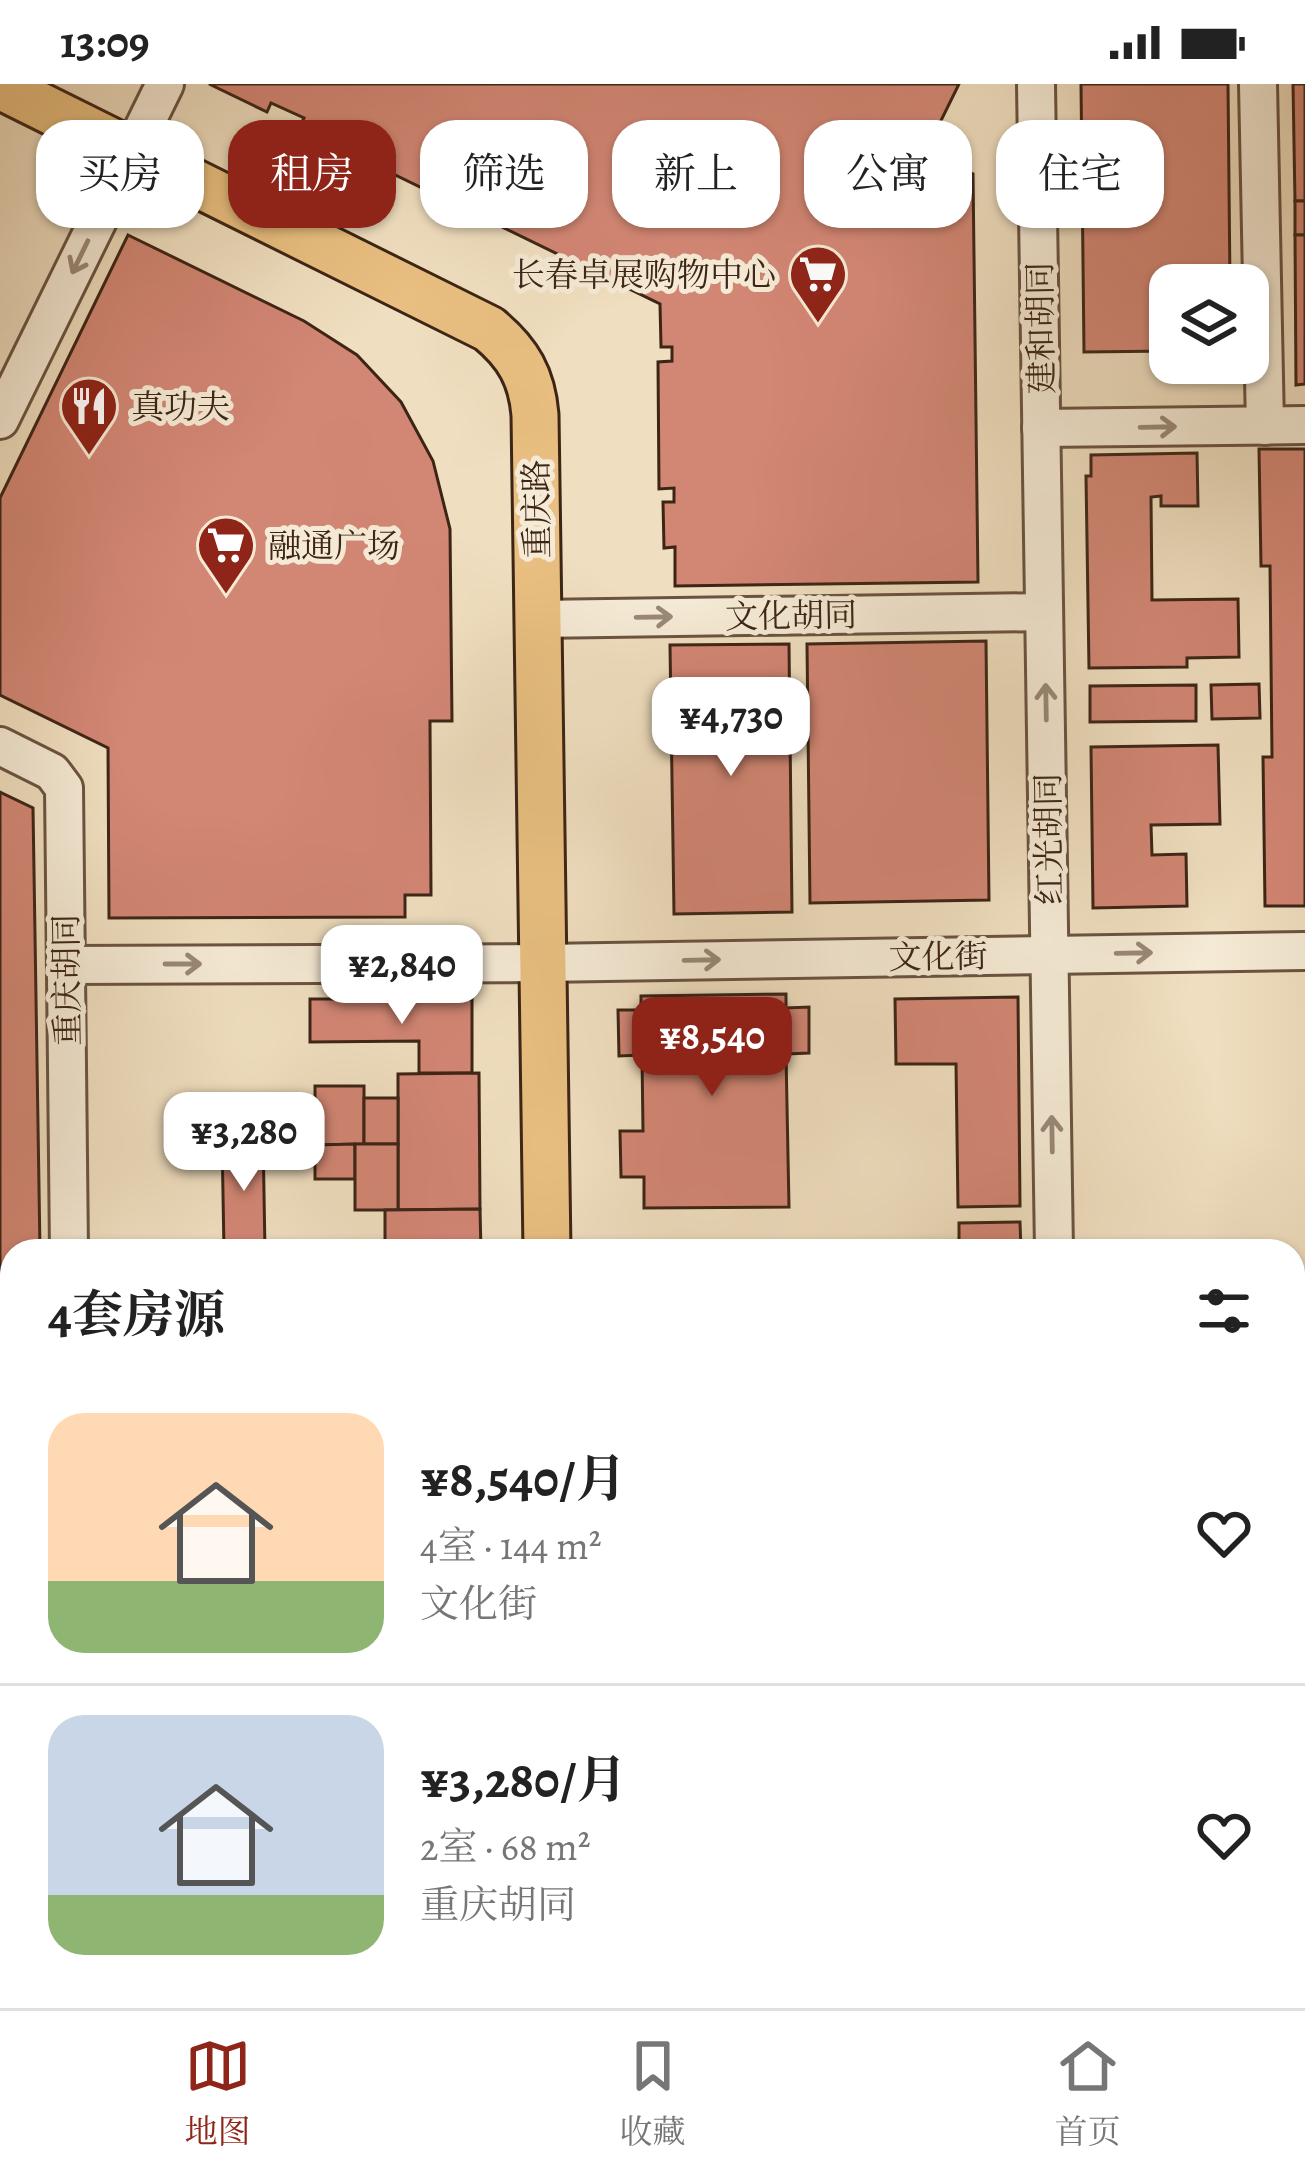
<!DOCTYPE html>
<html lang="zh">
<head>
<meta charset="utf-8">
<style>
	:root { --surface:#fff; --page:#f2f2f2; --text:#222; --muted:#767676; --line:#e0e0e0; --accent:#8f2418 }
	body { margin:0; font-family:Alegreya,"Noto Serif SC",serif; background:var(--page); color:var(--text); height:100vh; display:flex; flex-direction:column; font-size:45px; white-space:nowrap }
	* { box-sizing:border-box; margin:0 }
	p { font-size:39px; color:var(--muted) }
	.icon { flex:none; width:66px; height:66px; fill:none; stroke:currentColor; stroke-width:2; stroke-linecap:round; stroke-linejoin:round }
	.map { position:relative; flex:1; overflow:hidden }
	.side { position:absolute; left:0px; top:1155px; width:1305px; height:771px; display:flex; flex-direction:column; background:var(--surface); border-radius:36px 36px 0 0; box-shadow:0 3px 9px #0004 }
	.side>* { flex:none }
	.top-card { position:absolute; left:36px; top:36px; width:1233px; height:108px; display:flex; gap:24px }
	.controls { position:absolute; left:1149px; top:180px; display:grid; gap:24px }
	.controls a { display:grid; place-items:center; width:120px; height:120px; border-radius:24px; background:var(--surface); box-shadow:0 3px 9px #0004; font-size:60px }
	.price { position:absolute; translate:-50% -102px; padding:0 27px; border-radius:24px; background:#fff; color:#222; font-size:39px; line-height:78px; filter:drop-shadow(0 3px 6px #0008) }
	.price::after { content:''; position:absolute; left:50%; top:72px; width:36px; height:27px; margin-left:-18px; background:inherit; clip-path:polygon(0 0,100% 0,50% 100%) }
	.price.active { background:var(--accent); color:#fff }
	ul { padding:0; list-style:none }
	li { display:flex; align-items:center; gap:36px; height:300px; padding:0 48px }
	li+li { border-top:3px solid var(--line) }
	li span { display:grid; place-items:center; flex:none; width:336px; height:240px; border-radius:36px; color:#555 }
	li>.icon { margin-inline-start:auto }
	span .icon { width:144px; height:144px; fill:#fffc; stroke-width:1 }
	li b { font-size:51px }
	h2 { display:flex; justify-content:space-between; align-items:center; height:144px; padding:0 48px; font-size:51px }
	.chip { padding:0 42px; border-radius:36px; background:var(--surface); box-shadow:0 3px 9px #0004; font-size:42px; line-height:108px }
	.chip.active { background:var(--accent); color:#fff }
	.status { display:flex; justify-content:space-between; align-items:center; height:84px; padding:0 60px; background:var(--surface); direction:ltr }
	.status svg { height:33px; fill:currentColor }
	.tabs { display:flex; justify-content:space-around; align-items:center; height:168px; border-top:3px solid var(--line); background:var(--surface); font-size:33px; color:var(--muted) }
	.tabs a { display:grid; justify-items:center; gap:6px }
	.tabs .active { color:var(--accent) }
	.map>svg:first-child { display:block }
	.building { fill:#d28674; stroke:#3d2516; stroke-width:3 }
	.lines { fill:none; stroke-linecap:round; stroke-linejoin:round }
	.minor-casing { stroke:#6a5340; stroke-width:42 }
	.major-casing { stroke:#3d2516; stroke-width:51 }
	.minor { stroke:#f5ead5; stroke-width:36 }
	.major { stroke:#e8bf80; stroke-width:45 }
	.oneway { stroke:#998876 }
	.labels { text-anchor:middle; stroke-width:10; stroke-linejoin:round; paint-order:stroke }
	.poi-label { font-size:33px; fill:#3d2516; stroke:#f5ead5; text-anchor:start }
	.street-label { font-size:33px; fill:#3d2516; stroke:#f5ead5 }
</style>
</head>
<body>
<div class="status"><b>13:09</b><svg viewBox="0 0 49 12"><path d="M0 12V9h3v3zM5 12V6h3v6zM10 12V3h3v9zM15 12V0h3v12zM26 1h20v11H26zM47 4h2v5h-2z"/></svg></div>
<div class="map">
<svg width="1305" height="1924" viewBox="0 0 1305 1924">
	<rect width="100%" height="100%" fill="#efdebf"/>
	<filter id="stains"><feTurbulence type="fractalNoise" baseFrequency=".00167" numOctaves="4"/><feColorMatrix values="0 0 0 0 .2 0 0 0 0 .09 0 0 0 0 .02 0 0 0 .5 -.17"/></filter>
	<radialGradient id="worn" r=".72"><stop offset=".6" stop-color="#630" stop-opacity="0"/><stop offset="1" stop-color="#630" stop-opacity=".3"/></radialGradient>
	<g class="building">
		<polygon points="209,0 959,0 926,67 973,90 978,498 675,502 675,463 664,464 663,418 674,418 674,404 659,405 658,278 672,277 672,263 661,263 660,220 299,44 304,34 271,19 267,28"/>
		<polygon points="1081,0 1228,0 1230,201 1170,201 1170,267 1084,268"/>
		<polygon points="1293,0 1305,0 1305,117 1295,117"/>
		<rect x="1295" y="117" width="10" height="34"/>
		<polygon points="128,151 304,237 357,271 401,318 433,377 450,445 452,637 430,637 431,811 405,811 405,833 109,834 108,664 0,611 0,414"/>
		<polygon points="1295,151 1305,151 1305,300 1296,301"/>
		<polygon points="1259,365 1305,365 1305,822 1265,822 1263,673 1272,673 1270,482 1261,482"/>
		<polygon points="1197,369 1198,422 1161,422 1161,412 1151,413 1152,516 1238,515 1239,573 1187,574 1187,583 1089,584 1086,392 1091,392 1091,371"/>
		<polygon points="986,557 989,816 810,819 807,560"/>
		<polygon points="789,560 792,828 674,830 670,561"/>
		<polygon points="1259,600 1260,634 1212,635 1211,601"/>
		<polygon points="1196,601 1196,637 1090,638 1090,602"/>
		<polygon points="1218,661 1220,740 1151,741 1152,771 1186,770 1187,822 1093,824 1091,663"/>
		<polygon points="0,708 33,724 40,1167 12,1167 12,1410 0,1410"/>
		<polygon points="786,910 786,924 809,923 809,969 786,970 789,1123 644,1124 644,1093 621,1093 620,1047 643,1047 642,971 619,972 618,926 641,926 641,912"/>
		<polygon points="1018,913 1020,1122 958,1123 956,980 896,980 895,915"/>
		<polygon points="310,915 472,915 472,989 419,989 419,957 310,958"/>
		<polygon points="479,989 480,1125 398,1126 398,990"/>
		<polygon points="315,1002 364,1002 364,1060 315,1061"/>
		<rect x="364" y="1014" width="34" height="46"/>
		<polygon points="263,1052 265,1167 224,1167 222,1053"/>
		<polygon points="355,1060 355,1095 315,1095 315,1061"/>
		<rect x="355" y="1060" width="43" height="66"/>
		<polygon points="480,1125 481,1167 385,1167 385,1126"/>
		<polygon points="1020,1138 1021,1167 959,1167 959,1139"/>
		<polygon points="816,1163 816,1167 703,1167 703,1165"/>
		<polygon points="0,1475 12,1475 12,1807 0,1802"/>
		<polygon points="1293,1489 1305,1489 1305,1852 1293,1853"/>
	</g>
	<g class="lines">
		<g class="minor-casing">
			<g id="minor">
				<polyline points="1036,0 1054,1167"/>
				<polyline points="1258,0 1265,342"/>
				<polyline points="0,336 165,0"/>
				<polyline points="1041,344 1305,341"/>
				<polyline points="537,535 1044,528"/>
				<polyline points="0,662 52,688 64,704 69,1167"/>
				<polyline points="66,881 543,879 1305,867"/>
				<polyline points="0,1442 12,1442"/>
			</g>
		</g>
		<g class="major-casing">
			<g id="major">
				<path d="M0,2L489,245C518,269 532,293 535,331L547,1167"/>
				<polyline points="559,1914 559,1924"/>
				<polyline points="939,1924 1305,1918"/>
			</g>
		</g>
		<use href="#minor" class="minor"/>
		<use href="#major" class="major"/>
	</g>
	<defs><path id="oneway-shaft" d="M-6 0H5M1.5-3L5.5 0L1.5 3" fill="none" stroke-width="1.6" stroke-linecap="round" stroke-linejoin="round" transform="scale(3)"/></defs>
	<g class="oneway">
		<use href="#oneway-shaft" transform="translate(80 173) rotate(116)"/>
		<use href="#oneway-shaft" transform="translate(1158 343) rotate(-1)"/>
		<use href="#oneway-shaft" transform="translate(654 533) rotate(-1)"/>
		<use href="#oneway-shaft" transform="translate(1046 618) rotate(-91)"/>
		<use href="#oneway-shaft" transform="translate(1134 869) rotate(-1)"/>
		<use href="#oneway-shaft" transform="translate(702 876) rotate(-1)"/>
		<use href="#oneway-shaft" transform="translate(183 880)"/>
		<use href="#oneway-shaft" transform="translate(1052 1050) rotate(-91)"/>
	</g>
	<defs>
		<g id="supermarket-pin" transform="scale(3)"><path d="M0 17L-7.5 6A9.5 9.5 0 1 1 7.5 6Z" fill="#8f2418" stroke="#f5ead5"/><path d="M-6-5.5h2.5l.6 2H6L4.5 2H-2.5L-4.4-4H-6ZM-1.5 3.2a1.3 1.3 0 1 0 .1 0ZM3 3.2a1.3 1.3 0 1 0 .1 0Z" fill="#fff"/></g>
		<g id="restaurant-pin" transform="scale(3)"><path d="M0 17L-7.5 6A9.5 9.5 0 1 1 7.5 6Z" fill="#8f2418" stroke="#f5ead5"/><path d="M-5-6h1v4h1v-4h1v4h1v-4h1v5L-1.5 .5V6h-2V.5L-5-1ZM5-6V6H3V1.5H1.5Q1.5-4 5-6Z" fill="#fff"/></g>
	</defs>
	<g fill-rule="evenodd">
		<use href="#supermarket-pin" x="818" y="190"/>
		<use href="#restaurant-pin" x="89" y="322"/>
		<use href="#supermarket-pin" x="226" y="461"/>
	</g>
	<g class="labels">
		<g class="poi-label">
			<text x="776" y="202" text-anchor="end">长春卓展购物中心</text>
			<text x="131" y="334">真功夫</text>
			<text x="268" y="473">融通广场</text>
		</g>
		<g class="street-label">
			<text transform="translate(1040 244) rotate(-91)" y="12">建和胡同</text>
			<text transform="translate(536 425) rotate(-91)" y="12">重庆路</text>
			<text transform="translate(791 531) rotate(-1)" y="12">文化胡同</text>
			<text transform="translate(1048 755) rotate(-91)" y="12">红光胡同</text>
			<text transform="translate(938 872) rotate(-1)" y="12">文化街</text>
			<text transform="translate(66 896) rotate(-91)" y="12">重庆胡同</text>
		</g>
	</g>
	<rect width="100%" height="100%" filter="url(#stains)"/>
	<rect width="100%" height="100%" fill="url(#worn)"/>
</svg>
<div class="controls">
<a><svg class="icon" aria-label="layers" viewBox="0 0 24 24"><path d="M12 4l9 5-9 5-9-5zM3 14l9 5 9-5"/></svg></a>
</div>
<b class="price" style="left:731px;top:695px">¥4,730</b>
<b class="price" style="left:402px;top:943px">¥2,840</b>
<b class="price active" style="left:712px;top:1015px">¥8,540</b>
<b class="price" style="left:244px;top:1110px">¥3,280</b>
<div class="top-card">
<a class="chip">买房</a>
<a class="chip active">租房</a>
<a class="chip">筛选</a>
<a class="chip">新上</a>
<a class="chip">公寓</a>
<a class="chip">住宅</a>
</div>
<section class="side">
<h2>4套房源<svg class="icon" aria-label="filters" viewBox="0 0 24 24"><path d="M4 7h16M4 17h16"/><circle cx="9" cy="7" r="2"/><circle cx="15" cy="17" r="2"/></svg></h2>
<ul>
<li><span style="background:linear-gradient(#ffd9b3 70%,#8fb573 0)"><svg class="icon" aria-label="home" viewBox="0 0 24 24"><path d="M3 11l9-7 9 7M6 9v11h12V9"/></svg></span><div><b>¥8,540/月</b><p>4室 · 144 m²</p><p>文化街</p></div><svg class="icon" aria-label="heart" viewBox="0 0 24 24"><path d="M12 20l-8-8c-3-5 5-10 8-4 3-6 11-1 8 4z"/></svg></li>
<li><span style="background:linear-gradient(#c9d6e8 75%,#8fb573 0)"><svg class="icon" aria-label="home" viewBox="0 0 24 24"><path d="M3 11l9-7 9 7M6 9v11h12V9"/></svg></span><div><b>¥3,280/月</b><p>2室 · 68 m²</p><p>重庆胡同</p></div><svg class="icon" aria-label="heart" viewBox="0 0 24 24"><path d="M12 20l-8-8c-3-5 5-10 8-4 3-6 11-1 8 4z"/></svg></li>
</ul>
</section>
</div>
<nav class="tabs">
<a class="active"><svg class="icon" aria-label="map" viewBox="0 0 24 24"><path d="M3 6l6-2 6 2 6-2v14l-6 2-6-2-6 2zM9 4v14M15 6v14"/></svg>地图</a>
<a><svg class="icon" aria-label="saved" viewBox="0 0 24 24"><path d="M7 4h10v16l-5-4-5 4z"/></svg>收藏</a>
<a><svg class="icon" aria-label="home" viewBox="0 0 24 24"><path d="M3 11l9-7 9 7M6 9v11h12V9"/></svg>首页</a>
</nav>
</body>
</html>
